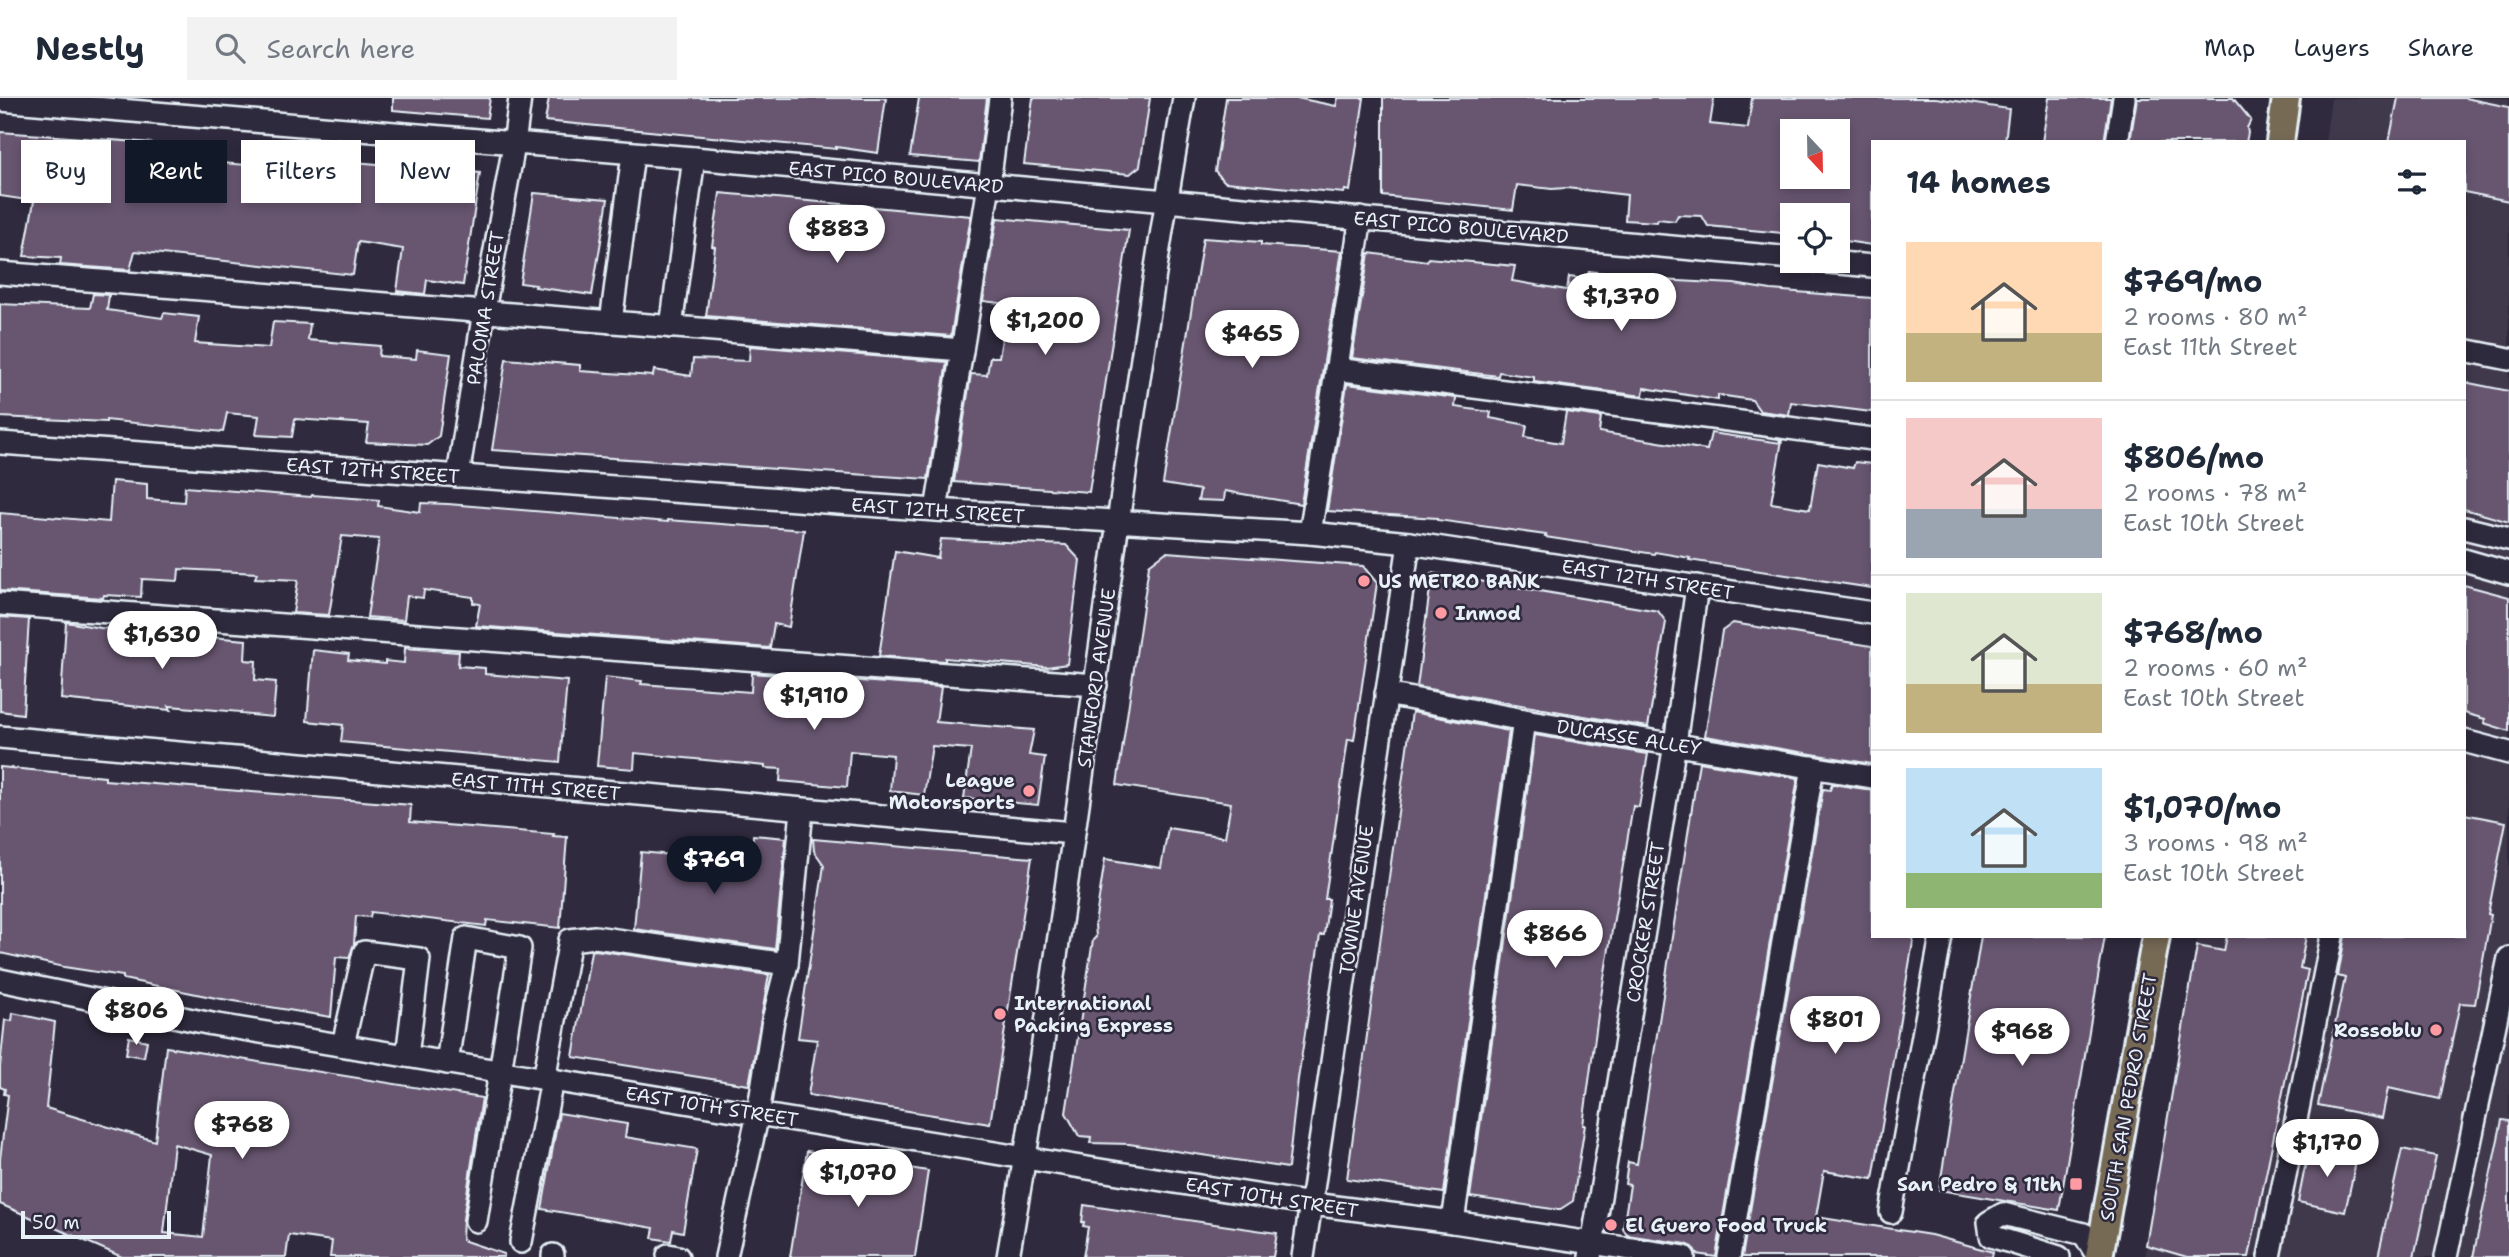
<!DOCTYPE html>
<html lang="en">
<head>
<meta charset="utf-8">
<style>
	:root { --surface:#fff; --page:#f2f2f3; --text:#1f2937; --muted:#747a83; --line:#e0e1e3; --accent:#111827 }
	body { margin:0; font-family:"Shantell Sans",sans-serif; background:var(--page); color:var(--text); height:100vh; display:flex; flex-direction:column; font-size:26px; white-space:nowrap }
	* { box-sizing:border-box; margin:0 }
	p { font-size:23px; color:var(--muted) }
	.icon { flex:none; width:38px; height:38px; fill:none; stroke:currentColor; stroke-width:2; stroke-linecap:round; stroke-linejoin:round }
	.map { position:relative; flex:1; overflow:hidden }
	.sheet { position:absolute; left:1871px; top:42px; width:595px; height:798px; display:flex; flex-direction:column; background:var(--surface); border-radius:0px; box-shadow:0 4px 10px #0003 }
	.sheet>* { flex:none }
	.banner { position:absolute; left:21px; top:42px; width:665px; height:63px; display:flex; gap:14px }
	.needle { width:46px; rotate:158deg }
	.tools { position:absolute; left:1780px; top:21px; display:grid; gap:14px }
	.tools a { display:grid; place-items:center; width:70px; height:70px; border-radius:0px; background:var(--surface); box-shadow:0 4px 10px #0003; font-size:35px }
	.scale { position:absolute; left:21px; bottom:18px; width:150px; box-sizing:border-box; padding-left:7px; border:4px solid #e8f1f8; border-top:0; font-size:19px; line-height:24px; white-space:nowrap; color:#e8f1f8; -webkit-text-stroke:5px #2f2a3d; paint-order:stroke }
	.price { position:absolute; translate:-50% -60px; padding:0 16px; border-radius:24px; background:#fff; color:#222; font-size:23px; line-height:46px; filter:drop-shadow(0 2px 4px #0008) }
	.price::after { content:''; position:absolute; left:50%; top:42px; width:21px; height:16px; margin-left:-10px; background:inherit; clip-path:polygon(0 0,100% 0,50% 100%) }
	.price.active { background:var(--accent); color:#fff }
	ul { padding:0; list-style:none }
	li { display:flex; align-items:center; gap:21px; height:175px; padding:0 35px }
	li+li { border-top:2px solid var(--line) }
	li span { display:grid; place-items:center; flex:none; width:196px; height:140px; border-radius:0px; color:#555 }
	li>.icon { margin-inline-start:auto }
	span .icon { width:84px; height:84px; fill:#fffc; stroke-width:1 }
	li b { font-size:30px }
	h2 { display:flex; justify-content:space-between; align-items:center; height:84px; padding:0 35px; font-size:30px }
	.pill { padding:0 24px; border-radius:0px; background:var(--surface); box-shadow:0 4px 10px #0003; font-size:24px; line-height:63px }
	.pill.active { background:var(--accent); color:#fff }
	header { display:flex; align-items:center; gap:42px; box-sizing:border-box; height:98px; padding:0 35px; background:var(--surface); border-bottom:2px solid var(--line) }
	header strong { font-size:33px }
	nav { display:flex; gap:38px; margin-inline-start:auto; font-size:24px }
	.search { width:490px; height:63px; background:var(--page); display:flex; align-items:center; gap:18px; box-sizing:border-box; padding:0 24px; border-radius:0px; color:var(--muted); font-size:26px }
	.map>svg:first-child { display:block }
	.built { fill:#40374c }
	.building { fill:#675670; stroke:#e8f1f8; stroke-width:2; fill-rule:evenodd }
	.lines { fill:none; stroke-linecap:round; stroke-linejoin:round }
	.minor-casing { stroke:#e8f1f8; stroke-width:26 }
	.major-casing { stroke:#e8f1f8; stroke-width:32 }
	.minor { stroke:#2f2a3d; stroke-width:21 }
	.major { stroke:#766a54; stroke-width:26 }
	.poi-dot { fill:#ff9aa2; stroke:#2f2a3d; stroke-width:2.5 }
	.labels { text-anchor:middle; stroke-width:5; stroke-linejoin:round; paint-order:stroke }
	.street-label { font-size:19px; fill:#e8f1f8; stroke:#2f2a3d }
	.poi-label { font-size:19px; font-weight:bold; fill:#e8f1f8; stroke:#2f2a3d; text-anchor:start }
</style>
</head>
<body>
<header>
<strong>Nestly</strong>
<div class="search"><svg class="icon" aria-label="search" viewBox="0 0 24 24"><circle cx="10" cy="10" r="6"/><path d="M15 15l6 6"/></svg>Search here</div>
<nav><a>Map</a><a>Layers</a><a>Share</a></nav>
</header>
<div class="map">
<svg width="2509" height="1159" viewBox="0 0 2509 1159">
	<rect width="100%" height="100%" fill="#2f2a3d"/>
	<filter id="ink" filterUnits="userSpaceOnUse"><feTurbulence type="fractalNoise" baseFrequency=".0143" numOctaves="2"/><feDisplacementMap in="SourceGraphic" scale="14" xChannelSelector="R" yChannelSelector="G"/><feConvolveMatrix kernelMatrix="1 2 1 2 8 2 1 2 1" color-interpolation-filters="sRGB"/></filter>
	<g filter="url(#ink)">
		<polygon class="built" points="2331,0 2509,0 2509,1159 2145,1159 2198,838 2464,838 2464,44 2325,44"/>
		<g class="building">
			<polygon points="393,0 490,0 487,20 393,12"/>
			<polygon points="549,0 886,0 878,55 836,49 836,51 545,23"/>
			<polygon points="919,0 987,0 979,64 910,58"/>
			<polygon points="1033,0 1150,0 1140,68 1130,76 1024,66"/>
			<polygon points="1226,0 1297,0 1336,8 1338,0 1364,0 1350,93 1345,92 1344,95 1225,84 1215,73"/>
			<path d="M1383,0H1714L1710,26L1748,30L1752,0H1936L2009,11L2005,44H1872V147L1838,142V117H1792V136L1708,128L1702,118L1678,117L1675,123L1658,121L1657,124L1625,122L1627,97L1566,90L1552,91L1517,87L1513,112L1383,98ZM1792,33H1838V79H1792Z"/>
			<polygon points="2049,0 2111,0 2104,44 2042,44"/>
			<polygon points="2137,0 2233,0 2251,22 2247,30 2248,35 2246,44 2130,44"/>
			<polygon points="2398,0 2465,0 2509,9 2509,103 2464,94 2464,44 2389,44"/>
			<polygon points="0,34 152,45 150,63 195,66 195,63 260,68 263,56 480,75 463,187 427,182 425,196 397,193 403,151 358,144 353,177 135,153 130,172 60,167 61,160 24,158 34,103 0,98"/>
			<polygon points="534,95 608,101 592,197 535,189 536,187 520,185"/>
			<polygon points="720,95 971,118 951,238 706,218 715,149 712,148"/>
			<polygon points="997,120 1129,132 1089,394 954,384 971,276 987,277 990,259 999,259 1008,206 983,203"/>
			<polygon points="1203,140 1261,144 1261,147 1342,153 1301,406 1225,393 1224,403 1198,402 1200,392 1163,386"/>
			<polygon points="1369,155 1427,163 1428,160 1515,168 1512,183 1567,192 1569,179 1587,181 1589,173 1660,182 1734,186 1771,192 1872,200 1872,314 1791,304 1789,317 1760,313 1752,302 1718,297 1718,302 1644,290 1643,298 1534,284 1534,279 1499,274 1498,278 1352,260"/>
			<polygon points="93,196 109,197 107,212 162,220 164,215 199,219 195,245 269,250 273,224 310,226 308,242 380,248 379,258 416,261 417,252 451,256 439,338 427,347 366,344 369,326 295,321 292,339 256,337 259,318 227,315 223,334 106,322 106,324 0,319 0,206 90,210"/>
			<polygon points="750,248 947,264 928,381 492,352 506,261 580,267 580,273 653,278 654,272 691,278 693,261 749,263"/>
			<polygon points="2464,284 2509,293 2509,424 2464,411"/>
			<polygon points="1347,286 1456,300 1455,309 1491,314 1490,320 1527,327 1525,339 1561,345 1566,314 1601,319 1599,334 1707,352 1711,335 1781,345 1779,342 1782,342 1771,405 1810,411 1818,364 1853,370 1855,364 1872,366 1872,490 1689,462 1690,460 1655,454 1654,456 1545,439 1546,437 1437,422 1437,420 1327,413"/>
			<polygon points="112,383 147,386 147,401 184,404 185,389 311,399 312,397 379,402 378,408 420,414 421,405 448,406 668,424 668,422 804,432 789,529 774,526 770,550 476,528 480,506 473,505 473,499 424,492 423,500 407,498 404,522 367,519 379,441 342,438 329,517 293,515 298,482 255,480 257,475 179,471 178,483 142,481 141,499 104,497 103,500 0,493 0,415 109,424"/>
			<polygon points="941,441 1066,447 1080,462 1067,566 1047,569 945,560 945,563 879,558 895,453 938,460"/>
			<polygon points="1166,454 1363,468 1377,485 1354,642 1348,641 1345,662 1325,801 1329,801 1324,837 1320,837 1298,981 1288,1070 1129,1046 1090,1045 1091,1039 1079,1038 1066,1015 1093,842 1096,839 1095,826 1105,761 1161,770 1168,730 1225,739 1231,705 1117,687 1149,467"/>
			<polygon points="1432,475 1658,513 1666,524 1648,629 1417,589"/>
			<polygon points="2464,487 2509,499 2509,633 2484,625 2485,621 2464,615"/>
			<polygon points="0,519 29,521 23,616 0,613"/>
			<polygon points="66,524 101,530 246,542 245,562 256,563 255,582 276,584 273,619 240,616 241,614 169,608 171,612 61,601"/>
			<polygon points="1733,525 1872,548 1872,666 1705,638 1722,533"/>
			<polygon points="405,550 459,554 458,568 485,570 485,576 567,583 560,664 341,644 343,627 307,623 313,552 349,556 348,562 385,566 385,563 404,565"/>
			<polygon points="752,575 941,589 936,624 1034,632 1029,657 1045,659 1038,707 964,700 971,651 932,648 924,697 890,693 893,657 850,653 847,689 780,683 781,671 765,670 765,668 635,655 634,671 597,668 605,579 642,583 641,586 751,594"/>
			<polygon points="1412,614 1509,633 1444,1095 1347,1081"/>
			<polygon points="1535,637 1648,656 1639,709 1633,708 1620,785 1599,910 1583,1027 1585,1027 1573,1103 1559,1112 1470,1099"/>
			<polygon points="1699,664 1798,680 1716,1159 1697,1156 1693,1149 1686,1146 1627,1137 1623,1131 1630,1087 1625,1086 1628,1064 1637,1066"/>
			<polygon points="0,669 105,679 105,682 411,707 410,724 554,736 553,738 567,739 560,830 487,822 486,828 371,814 370,819 356,818 354,846 349,860 336,859 331,919 216,900 123,881 123,878 64,869 0,855"/>
			<polygon points="1832,686 1872,692 1872,838 1914,838 1873,1081 1824,1073 1816,1119 1931,1137 1993,1154 1992,1159 1742,1159 1823,691 1830,692"/>
			<polygon points="2464,716 2506,724 2488,816 2491,817 2475,906 2460,905 2440,1001 2388,990 2382,1020 2318,1007 2345,880 2338,878 2345,838 2464,838"/>
			<polygon points="753,737 786,740 775,851 634,831 641,754 671,757 671,762 717,767 718,762 751,766"/>
			<polygon points="813,741 1032,760 990,1026 808,997 817,942 798,940 824,767 814,753"/>
			<polygon points="1981,838 2105,838 2059,1112 1939,1092"/>
			<polygon points="2227,838 2306,838 2300,870 2308,872 2249,1159 2187,1159 2146,1147 2197,848 2224,853"/>
			<polygon points="595,852 769,877 749,987 573,959 591,853"/>
			<path d="M13,915L55,924L46,1010L155,1043L166,949L482,1000L463,1121L462,1142L504,1156V1159H330L332,1143L289,1137L286,1159H122L0,1106V1061L8,997L4,996L5,991L0,989V969L5,922L12,923ZM174,1046L212,1057L203,1139L164,1135Z"/>
			<polygon points="129,939 147,943 144,959 126,956"/>
			<polygon points="559,1015 627,1026 625,1039 697,1051 683,1134 673,1132 671,1143 652,1140 654,1130 542,1111"/>
			<polygon points="2502,1022 2509,1023 2509,1159 2473,1159"/>
			<polygon points="2309,1049 2357,1059 2345,1114 2298,1104"/>
			<polygon points="2402,1051 2436,1058 2414,1159 2378,1159"/>
			<polygon points="807,1053 928,1073 915,1159 790,1159"/>
			<polygon points="1084,1107 1277,1135 1273,1159 1083,1159 1088,1129 1083,1128 1084,1124 1082,1124"/>
		</g>
		<g class="lines">
			<g class="minor-casing">
				<g id="minor">
					<polyline points="0,2 694,60 1792,160"/>
					<polyline points="2117,44 2124,0"/>
					<polyline points="1818,163 1872,168"/>
					<polyline points="0,175 962,252"/>
					<polyline points="611,224 633,56"/>
					<polyline points="671,229 694,60"/>
					<polyline points="2464,252 2509,261"/>
					<polyline points="1336,271 1872,341"/>
					<polyline points="0,345 936,412 1310,435 1409,445 1872,515"/>
					<polyline points="458,378 484,213 514,47 520,0"/>
					<polyline points="936,412 989,87 1000,0"/>
					<polyline points="2464,430 2509,441"/>
					<polyline points="1310,435 1361,120"/>
					<polyline points="2464,462 2509,475"/>
					<polyline points="0,506 1096,587"/>
					<polyline points="1386,596 1524,622 1872,679"/>
					<polyline points="0,639 1073,735"/>
					<polyline points="2464,643 2509,655"/>
					<polyline points="0,882 212,926 1025,1060 1312,1106 1453,1124 1684,1159"/>
					<polyline points="343,947 364,854 419,861 407,958"/>
					<polyline points="447,965 466,840 520,850 476,1123"/>
					<polyline points="544,981 570,842 595,839 787,866"/>
					<polyline points="1891,1114 1941,838"/>
					<polyline points="1453,1124 1524,622"/>
					<polyline points="521,1144 552,982"/>
					<polyline points="668,1157 678,1159"/>
					<polyline points="553,1159 553,1157"/>
					<polyline points="726,1159 758,1016 773,922 787,866 802,712"/>
					<path d="M1008,1159C1075,774 1117,385 1184,0"/>
					<polyline points="1303,1159 1409,445"/>
					<polyline points="1590,1159 1675,646 1697,488"/>
					<polyline points="1729,1159 1813,669"/>
					<polyline points="2059,1159 1991,1138 1989,1124 2003,1116 2084,1136 2098,1159"/>
					<polyline points="2269,1159 2332,838"/>
					<polyline points="2446,1159 2509,860"/>
				</g>
			</g>
			<g class="major-casing">
				<g id="major">
					<polyline points="2280,44 2286,0"/>
					<polyline points="2099,1159 2156,838"/>
				</g>
			</g>
			<use href="#minor" class="minor"/>
			<use href="#major" class="major"/>
		</g>
	</g>
	<g class="poi-dot">
		<circle cx="1364" cy="483" r="7"/>
		<circle cx="1441" cy="515" r="7"/>
		<circle cx="1029" cy="693" r="7"/>
		<circle cx="1000" cy="916" r="7"/>
		<circle cx="2436" cy="932" r="7"/>
		<rect x="2069" y="1079" width="14" height="14" rx="3.5"/>
		<circle cx="1611" cy="1127" r="7"/>
	</g>
	<g class="labels">
		<g class="street-label">
			<text transform="translate(896 79) rotate(5)" y="7">EAST PICO BOULEVARD</text>
			<text transform="translate(1461 129) rotate(5)" y="7">EAST PICO BOULEVARD</text>
			<text transform="translate(485 210) rotate(-81)" y="7">PALOMA STREET</text>
			<text transform="translate(373 372) rotate(4)" y="7">EAST 12TH STREET</text>
			<text transform="translate(938 412) rotate(4)" y="7">EAST 12TH STREET</text>
			<text transform="translate(1648 481) rotate(9)" y="7">EAST 12TH STREET</text>
			<text transform="translate(1096 580) rotate(-82)" y="7">STANFORD AVENUE</text>
			<text transform="translate(1629 639) rotate(9)" y="7">DUCASSE ALLEY</text>
			<text transform="translate(536 688) rotate(5)" y="7">EAST 11TH STREET</text>
			<text transform="translate(1356 802) rotate(-82)" y="7">TOWNE AVENUE</text>
			<text transform="translate(1645 824) rotate(-81)" y="7">CROCKER STREET</text>
			<text transform="translate(2128 999) rotate(-80)" y="7">SOUTH SAN PEDRO STREET</text>
			<text transform="translate(712 1008) rotate(9)" y="7">EAST 10TH STREET</text>
			<text transform="translate(1272 1099) rotate(9)" y="7">EAST 10TH STREET</text>
		</g>
		<g class="poi-label">
			<text x="1378" y="490">US METRO BANK</text>
			<text x="1455" y="522">Inmod</text>
			<text x="1015" y="689" text-anchor="end">League<tspan x="1015" dy="22">Motorsports</tspan></text>
			<text x="1014" y="912">International<tspan x="1014" dy="22">Packing Express</tspan></text>
			<text x="2422" y="939" text-anchor="end">Rossoblu</text>
			<text x="2062" y="1093" text-anchor="end">San Pedro &amp; 11th</text>
			<text x="1625" y="1134">El Guero Food Truck</text>
		</g>
	</g>
</svg>
<div class="tools">
<a><svg class="needle" viewBox="-14 -14 28 28"><path d="M0-13l5 13h-10z" fill="#e53935"/><path d="M0 13l5-13h-10z" fill="#747a83"/></svg></a>
<a><svg class="icon" aria-label="locate" viewBox="0 0 24 24"><circle cx="12" cy="12" r="6"/><path d="M12 2v4M12 18v4M2 12h4M18 12h4"/></svg></a>
</div>
<div class="scale">50 m</div>
<b class="price" style="left:837px;top:167px">$883</b>
<b class="price" style="left:1621px;top:235px">$1,370</b>
<b class="price" style="left:1045px;top:259px">$1,200</b>
<b class="price" style="left:1252px;top:272px">$465</b>
<b class="price" style="left:162px;top:573px">$1,630</b>
<b class="price" style="left:814px;top:634px">$1,910</b>
<b class="price active" style="left:714px;top:798px">$769</b>
<b class="price" style="left:1555px;top:872px">$866</b>
<b class="price" style="left:136px;top:949px">$806</b>
<b class="price" style="left:1835px;top:958px">$801</b>
<b class="price" style="left:2022px;top:970px">$968</b>
<b class="price" style="left:242px;top:1063px">$768</b>
<b class="price" style="left:2327px;top:1081px">$1,170</b>
<b class="price" style="left:858px;top:1111px">$1,070</b>
<div class="banner">
<a class="pill">Buy</a>
<a class="pill active">Rent</a>
<a class="pill">Filters</a>
<a class="pill">New</a>
</div>
<section class="sheet">
<h2>14 homes<svg class="icon" aria-label="filters" viewBox="0 0 24 24"><path d="M4 7h16M4 17h16"/><circle cx="9" cy="7" r="2"/><circle cx="15" cy="17" r="2"/></svg></h2>
<ul>
<li><span style="background:linear-gradient(#ffd9b3 65%,#c2b280 0)"><svg class="icon" aria-label="home" viewBox="0 0 24 24"><path d="M3 11l9-7 9 7M6 9v11h12V9"/></svg></span><div><b>$769/mo</b><p>2 rooms · 80 m²</p><p>East 11th Street</p></div></li>
<li><span style="background:linear-gradient(#f6c9c9 65%,#9aa5b1 0)"><svg class="icon" aria-label="home" viewBox="0 0 24 24"><path d="M3 11l9-7 9 7M6 9v11h12V9"/></svg></span><div><b>$806/mo</b><p>2 rooms · 78 m²</p><p>East 10th Street</p></div></li>
<li><span style="background:linear-gradient(#dfe7d0 65%,#c2b280 0)"><svg class="icon" aria-label="home" viewBox="0 0 24 24"><path d="M3 11l9-7 9 7M6 9v11h12V9"/></svg></span><div><b>$768/mo</b><p>2 rooms · 60 m²</p><p>East 10th Street</p></div></li>
<li><span style="background:linear-gradient(#bfe0f5 75%,#8fb573 0)"><svg class="icon" aria-label="home" viewBox="0 0 24 24"><path d="M3 11l9-7 9 7M6 9v11h12V9"/></svg></span><div><b>$1,070/mo</b><p>3 rooms · 98 m²</p><p>East 10th Street</p></div></li>
</ul>
</section>
</div>
</body>
</html>
